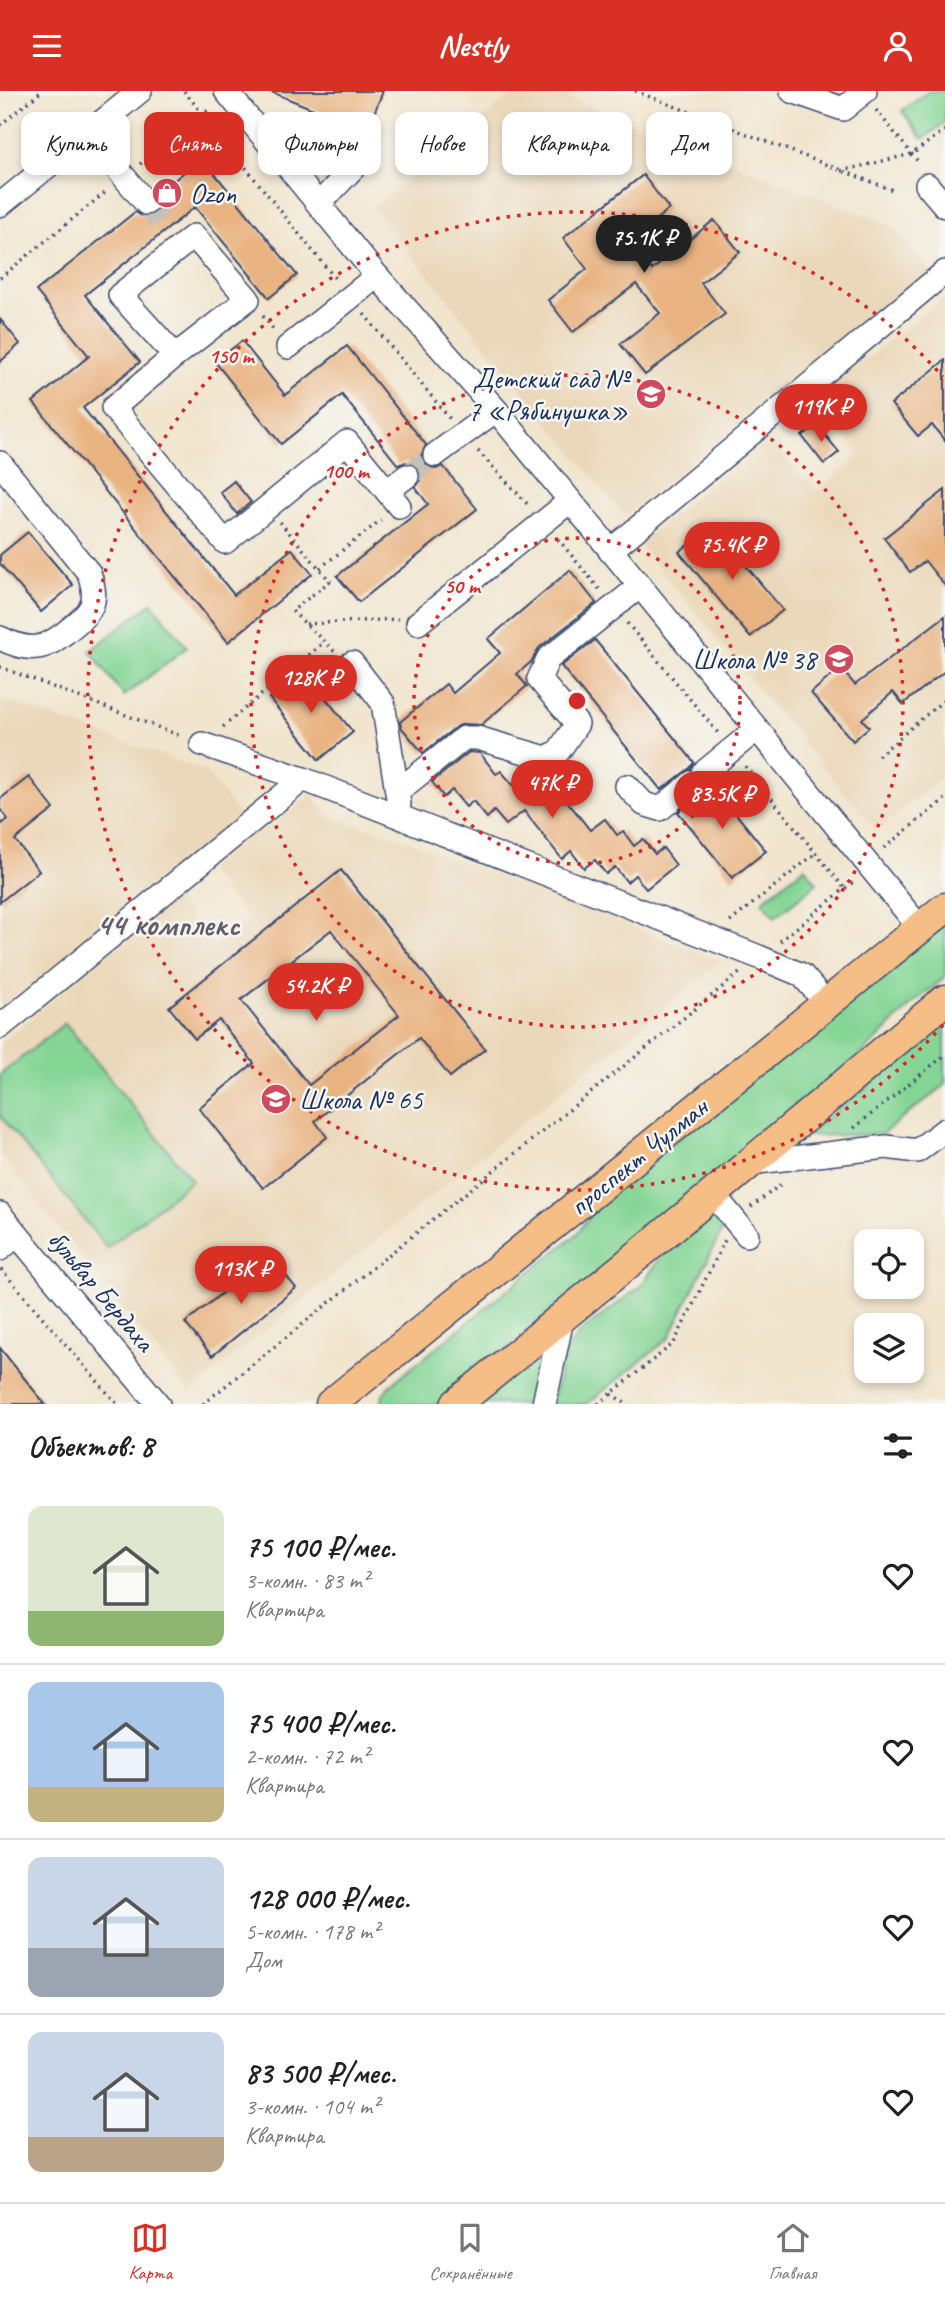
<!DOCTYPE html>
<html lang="ru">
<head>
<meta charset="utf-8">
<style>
	:root { --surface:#fff; --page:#f6f6f6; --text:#222; --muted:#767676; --line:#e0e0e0; --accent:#d93025 }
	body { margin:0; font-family:Caveat,sans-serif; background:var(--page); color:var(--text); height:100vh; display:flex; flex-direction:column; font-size:26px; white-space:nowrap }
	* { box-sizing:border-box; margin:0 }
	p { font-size:23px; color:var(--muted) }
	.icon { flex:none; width:38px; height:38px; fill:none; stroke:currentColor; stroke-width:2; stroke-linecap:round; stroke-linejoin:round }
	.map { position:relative; height:1313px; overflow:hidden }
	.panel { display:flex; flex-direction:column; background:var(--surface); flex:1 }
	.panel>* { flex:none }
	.top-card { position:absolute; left:21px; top:21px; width:903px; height:63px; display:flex; gap:14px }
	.buttons { position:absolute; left:854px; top:1138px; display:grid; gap:14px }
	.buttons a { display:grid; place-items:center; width:70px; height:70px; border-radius:14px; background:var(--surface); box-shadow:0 4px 10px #0003; font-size:35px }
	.price { position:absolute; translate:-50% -60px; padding:0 16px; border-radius:24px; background:var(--accent); color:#fff; font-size:23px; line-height:46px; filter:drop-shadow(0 2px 4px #0008) }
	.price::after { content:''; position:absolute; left:50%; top:42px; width:21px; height:16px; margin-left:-10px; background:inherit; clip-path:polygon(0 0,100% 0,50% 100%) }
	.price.current { background:#222; color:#fff }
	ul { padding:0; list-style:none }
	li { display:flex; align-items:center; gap:21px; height:175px; padding:0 28px }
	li+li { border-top:2px solid var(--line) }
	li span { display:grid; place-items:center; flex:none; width:196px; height:140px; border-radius:14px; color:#555 }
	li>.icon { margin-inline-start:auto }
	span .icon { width:84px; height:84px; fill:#fffc; stroke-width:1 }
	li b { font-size:30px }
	h2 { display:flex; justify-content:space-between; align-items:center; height:84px; padding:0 28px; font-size:30px }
	.chip { padding:0 24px; border-radius:14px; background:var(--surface); box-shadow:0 4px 10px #0003; font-size:24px; line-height:63px }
	.chip.current { background:var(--accent); color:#fff }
	header { display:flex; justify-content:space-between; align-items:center; height:91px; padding:0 28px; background:var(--accent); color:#fff; font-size:32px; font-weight:800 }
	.tab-bar { display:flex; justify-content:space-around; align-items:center; height:98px; border-top:2px solid var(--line); background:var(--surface); font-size:19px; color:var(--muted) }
	.tab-bar a { display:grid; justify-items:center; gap:4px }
	.tab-bar .current { color:var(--accent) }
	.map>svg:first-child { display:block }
	.built { fill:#ebd8ba }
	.green { fill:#85d595; stroke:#50827a; stroke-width:2 }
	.building { fill:#e9b381; fill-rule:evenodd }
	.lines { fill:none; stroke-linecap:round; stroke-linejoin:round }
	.minor-tunnel { stroke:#c6c1b8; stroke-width:23; stroke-dasharray:23 11; stroke-linecap:butt }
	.minor-casing { stroke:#3b4a6f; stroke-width:26 }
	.major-casing { stroke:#3b4a6f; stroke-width:33 }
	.path { stroke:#3b4a6f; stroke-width:3.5; stroke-dasharray:2 5; stroke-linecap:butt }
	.minor { stroke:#fff; stroke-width:23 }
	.major { stroke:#f6be87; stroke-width:30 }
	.ring { fill:none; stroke:#d62828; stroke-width:3.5; stroke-dasharray:3.5 7 }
	.labels { text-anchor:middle; stroke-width:5; stroke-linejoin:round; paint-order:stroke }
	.poi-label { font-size:28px; fill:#1b2f5e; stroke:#f6f6f2; text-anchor:start }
	.street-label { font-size:28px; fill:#1b2f5e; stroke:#f6f6f2 }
	.quarter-label { font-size:32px; font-weight:bold; fill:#635d6a; stroke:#f6f6f2 }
	.centre { fill:#d62828; stroke:#f6f6f2; stroke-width:3.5 }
	.ring-label { font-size:21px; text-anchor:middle; font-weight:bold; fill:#d62828; stroke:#f6f6f2; stroke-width:5; stroke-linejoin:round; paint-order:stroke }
</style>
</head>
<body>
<header><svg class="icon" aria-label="menu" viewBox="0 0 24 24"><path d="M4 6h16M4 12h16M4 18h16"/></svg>Nestly<svg class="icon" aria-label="person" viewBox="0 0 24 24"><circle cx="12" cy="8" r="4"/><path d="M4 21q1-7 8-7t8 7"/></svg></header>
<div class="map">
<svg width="945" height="1313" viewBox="0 0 945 1313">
	<rect width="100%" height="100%" fill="#f6f6f2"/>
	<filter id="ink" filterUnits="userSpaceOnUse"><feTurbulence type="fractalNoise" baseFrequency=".0143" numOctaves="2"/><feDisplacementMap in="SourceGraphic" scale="14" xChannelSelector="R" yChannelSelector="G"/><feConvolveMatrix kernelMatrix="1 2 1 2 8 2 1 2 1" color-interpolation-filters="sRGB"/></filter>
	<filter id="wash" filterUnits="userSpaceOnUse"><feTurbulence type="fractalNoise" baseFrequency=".00686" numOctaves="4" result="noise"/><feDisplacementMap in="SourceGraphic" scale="28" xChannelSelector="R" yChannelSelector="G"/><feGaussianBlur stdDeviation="1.57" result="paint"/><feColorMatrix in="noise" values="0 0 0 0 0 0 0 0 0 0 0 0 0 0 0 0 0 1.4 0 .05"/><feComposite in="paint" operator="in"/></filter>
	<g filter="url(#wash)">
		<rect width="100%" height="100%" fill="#f1e5ce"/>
		<g class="built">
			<polygon points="516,0 551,0 892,135 932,181 624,425 373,117"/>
			<polygon points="945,206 945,684 876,740 638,452 772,344 781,355 778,358 804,390 807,388 817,400 860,364 816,308"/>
			<polygon points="0,607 206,680 241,726 0,921"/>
			<polygon points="311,704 330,726 392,744 722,870 189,1301 0,1063 0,952 174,807 214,855 247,828 207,779 264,733 268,738"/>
		</g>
		<g class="green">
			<polygon points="929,0 945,0 945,32 923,48 902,20"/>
			<polygon points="152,512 187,556 124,605 90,560"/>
			<polygon points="805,776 817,792 775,826 762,810"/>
			<polygon points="945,832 945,886 912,913 857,968 438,1313 381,1313 383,1304 389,1295 577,1143 596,1115"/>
			<polygon points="65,932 192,1089 107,1157 0,1025 0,984"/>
			<polygon points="945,933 945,994 882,1043 805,1045"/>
			<polygon points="714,1126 722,1129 725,1133 669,1247 587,1313 552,1313 564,1264 570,1254 581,1241 641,1195 667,1157 704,1127"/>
			<polygon points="543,1256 546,1260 537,1305 532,1313 480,1313 501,1289"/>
		</g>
		<g id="blocks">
			<g class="building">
				<polygon points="269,0 383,0 367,40"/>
				<polygon points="202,67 297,184 269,207 195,116 85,204 140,271 83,317 234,504 292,458 312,483 228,551 33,311 89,265 36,200 135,121 142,125 154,123 159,116 157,103"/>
				<polygon points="643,84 669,118 629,150 652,179 714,129 740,161 701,192 725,223 645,284 620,253 660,222 636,193 573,241 548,209 587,178 563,147"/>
				<polygon points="0,228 20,253 0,271"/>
				<polygon points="242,250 285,304 347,255 426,354 421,365 424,373 436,378 443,375 477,418 359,511 337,485 428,413 415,396 420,390 419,377 413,372 406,371 398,374 342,304 281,353 215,271"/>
				<polygon points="945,269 945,350 932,334 918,345 891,313"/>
				<polygon points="817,334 839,361 824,373 802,345"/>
				<polygon points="234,390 251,411 237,423 220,401"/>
				<polygon points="945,399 945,495 925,470 910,481 884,447"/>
				<polygon points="715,438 783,519 750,546 679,461 698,446 702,450"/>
				<polygon points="28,441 73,494 41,521 0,473 0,464"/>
				<polygon points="570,479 596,512 539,557 531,571 517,583 527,595 481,634 464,633 456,636 423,662 401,636 400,631 446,593 453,602 500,562 488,548"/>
				<polygon points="945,525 945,580 903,613 893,601 862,628 869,636 853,650 811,602 840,577 855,594"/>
				<polygon points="595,549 694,671 690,677 661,699 561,575"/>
				<polygon points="303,579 353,641 319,669 269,607"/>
				<polygon points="469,661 480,662 496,683 501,680 513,694 521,688 535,705 552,691 590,739 605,728 617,744 623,740 634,755 643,748 655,763 663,757 676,774 646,798 635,784 627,791 615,776 606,783 595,769 584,777 571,760 562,768 524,720 506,734 494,720 487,727 473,710 466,716 452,699 444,706 432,691"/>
				<polygon points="29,686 54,718 15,749 39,780 0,811 0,730 2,733 8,728 0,718 0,708"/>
				<polygon points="712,693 766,760 732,787 678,721"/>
				<path d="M341,779L485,958L450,986L419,947L315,1030L327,1046L263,1097L199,1017L254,972L219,929L195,948L169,916ZM331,839L399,924L309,994L241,909Z"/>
				<polygon points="269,1164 296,1197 212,1265 185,1232"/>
				<polygon points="0,1257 45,1313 0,1313"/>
			</g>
		</g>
	</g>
	<g filter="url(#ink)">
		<use href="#blocks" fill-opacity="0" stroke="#3b4a6f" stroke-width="2"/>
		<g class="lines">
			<g class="minor-tunnel">
				<polyline points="146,112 167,138"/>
				<polyline points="407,385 435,364"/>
			</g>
			<g class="minor-casing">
				<g id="minor">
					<polyline points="226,0 377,185 496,319 920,837"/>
					<polyline points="792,0 843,18 865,0"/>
					<polyline points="88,43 146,112"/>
					<polyline points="927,94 945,115"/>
					<polyline points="319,113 355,75 365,55 327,38"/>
					<polyline points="0,114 140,0"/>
					<polygon points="194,145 248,208 175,265 120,204"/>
					<polyline points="288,256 377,185"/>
					<polyline points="175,265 113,317 225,451 347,351 399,415"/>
					<polyline points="435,364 496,319"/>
					<path d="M0,372L89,482C100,514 91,521 66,541C58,547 48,555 37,556C26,558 10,552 0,547"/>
					<polyline points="387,400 407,385"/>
					<polyline points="610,460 945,181"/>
					<polyline points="418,532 570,410"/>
					<polyline points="352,572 383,612 399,713"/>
					<polyline points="202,653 303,688 759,866 802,884 826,912"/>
					<polyline points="703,682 757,638"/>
					<polyline points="627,695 644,713 660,718 693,691"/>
					<polyline points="397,701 464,647 477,647 546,667 558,661 577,633 539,588 548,568 639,496"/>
					<polyline points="0,936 303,688"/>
					<polyline points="750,1072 886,1056 917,1060 945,1039"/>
					<polyline points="713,1103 747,1144"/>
					<polyline points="0,1123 158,1313"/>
					<polyline points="0,1158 17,1144"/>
					<polyline points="544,1313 563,1223"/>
				</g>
			</g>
			<g class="major-casing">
				<g id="major">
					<polyline points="331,1313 945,817"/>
					<polyline points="456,1313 713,1103 945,909"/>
				</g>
			</g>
			<g class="path">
				<polyline points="184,0 337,190"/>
				<polyline points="635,0 895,100"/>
				<polyline points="876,19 920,73"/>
				<polyline points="0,34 42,0"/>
				<polyline points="140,73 211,17"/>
				<polyline points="841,80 912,63 945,39"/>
				<polyline points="0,187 107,100"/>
				<polyline points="364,223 450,328"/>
				<polyline points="263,225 273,238"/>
				<polyline points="478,360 530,416"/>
				<polyline points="280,431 330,490 292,520 336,562"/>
				<polyline points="558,448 600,499"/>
				<polyline points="320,477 381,429"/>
				<polyline points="627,532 718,642"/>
				<polyline points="306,533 398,528"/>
				<polyline points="0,576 181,645"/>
				<polyline points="223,636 324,551"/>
				<polyline points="878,665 945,608"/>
				<polyline points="745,675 845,798"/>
				<polyline points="884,757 945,708"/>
				<polyline points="730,831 816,762"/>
				<polyline points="780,850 853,791"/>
				<polyline points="854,1037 945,964"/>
				<polyline points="751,1116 784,1091"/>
				<polyline points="1,1178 117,1313"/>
				<polyline points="611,1303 627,1313"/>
				<polyline points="203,1313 741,881"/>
				<polyline points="598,1313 674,1252 725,1149"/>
			</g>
			<use href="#minor" class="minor"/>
			<use href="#major" class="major"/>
		</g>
	</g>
	<g class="ring">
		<circle cx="577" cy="610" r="163"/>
		<circle cx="577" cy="610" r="326"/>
		<path d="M943 934A489 489 0 1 1 943 286"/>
	</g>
	<defs>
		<g id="shop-disc" transform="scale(1.575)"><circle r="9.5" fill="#d1495b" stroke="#f6f6f2"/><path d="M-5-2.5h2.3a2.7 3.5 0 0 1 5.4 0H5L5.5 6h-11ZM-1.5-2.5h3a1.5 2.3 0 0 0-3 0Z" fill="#fff"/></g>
		<g id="school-disc" transform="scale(1.575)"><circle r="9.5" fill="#d1495b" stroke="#f6f6f2"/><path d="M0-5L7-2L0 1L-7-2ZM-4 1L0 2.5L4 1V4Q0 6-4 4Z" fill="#fff"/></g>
	</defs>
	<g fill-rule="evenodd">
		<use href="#shop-disc" x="167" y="102"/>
		<use href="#school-disc" x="651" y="303"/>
		<use href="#school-disc" x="839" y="568"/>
		<use href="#school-disc" x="276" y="1008"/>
	</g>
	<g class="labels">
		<g class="poi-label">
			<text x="190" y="112">Ozon</text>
			<text x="628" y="297" text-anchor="end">Детский сад №<tspan x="628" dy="32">7 «Рябинушка»</tspan></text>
			<text x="816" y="578" text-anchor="end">Школа № 38</text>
			<text x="299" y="1018">Школа № 65</text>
		</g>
		<g class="street-label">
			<text transform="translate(638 1065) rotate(-39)" y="10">проспект Чулман</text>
			<text transform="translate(102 1199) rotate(50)" y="10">бульвар Бердаха</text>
		</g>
		<g class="quarter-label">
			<text x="168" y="844">44 комплекс</text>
		</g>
	</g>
	<circle cx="577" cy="610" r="10" class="centre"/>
	<g class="ring-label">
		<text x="231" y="272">150 m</text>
		<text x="346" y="387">100 m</text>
		<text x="462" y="502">50 m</text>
	</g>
</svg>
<div class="buttons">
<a><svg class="icon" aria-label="locate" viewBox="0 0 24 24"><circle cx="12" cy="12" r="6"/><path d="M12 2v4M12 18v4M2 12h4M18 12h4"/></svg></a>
<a><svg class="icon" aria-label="layers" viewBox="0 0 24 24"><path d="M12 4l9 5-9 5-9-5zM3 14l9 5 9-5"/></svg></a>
</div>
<b class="price current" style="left:644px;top:184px">75.1K ₽</b>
<b class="price" style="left:821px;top:353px">119K ₽</b>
<b class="price" style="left:732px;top:491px">75.4K ₽</b>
<b class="price" style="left:311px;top:624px">128K ₽</b>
<b class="price" style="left:552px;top:729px">47K ₽</b>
<b class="price" style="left:722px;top:740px">83.5K ₽</b>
<b class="price" style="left:316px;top:932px">54.2K ₽</b>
<b class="price" style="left:241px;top:1215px">113K ₽</b>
<div class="top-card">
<a class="chip">Купить</a>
<a class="chip current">Снять</a>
<a class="chip">Фильтры</a>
<a class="chip">Новое</a>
<a class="chip">Квартира</a>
<a class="chip">Дом</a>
</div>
</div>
<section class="panel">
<h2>Объектов: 8<svg class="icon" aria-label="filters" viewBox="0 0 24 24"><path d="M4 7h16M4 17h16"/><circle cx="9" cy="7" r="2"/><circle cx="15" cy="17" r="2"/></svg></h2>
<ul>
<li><span style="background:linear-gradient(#dfe7d0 75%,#8fb573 0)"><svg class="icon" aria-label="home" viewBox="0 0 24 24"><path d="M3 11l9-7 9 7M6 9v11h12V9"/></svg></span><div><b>75 100 ₽/мес.</b><p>3-комн. · 83 m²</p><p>Квартира</p></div><svg class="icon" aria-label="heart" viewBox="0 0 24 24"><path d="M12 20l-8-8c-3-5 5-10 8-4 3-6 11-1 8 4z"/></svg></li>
<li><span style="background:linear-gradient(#a9c7e8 75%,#c2b280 0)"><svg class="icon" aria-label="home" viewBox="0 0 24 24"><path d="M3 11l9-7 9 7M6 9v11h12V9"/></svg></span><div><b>75 400 ₽/мес.</b><p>2-комн. · 72 m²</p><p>Квартира</p></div><svg class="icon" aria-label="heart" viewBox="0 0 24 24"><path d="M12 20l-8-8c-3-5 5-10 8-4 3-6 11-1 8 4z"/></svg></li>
<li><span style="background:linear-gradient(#c9d6e8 65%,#9aa5b1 0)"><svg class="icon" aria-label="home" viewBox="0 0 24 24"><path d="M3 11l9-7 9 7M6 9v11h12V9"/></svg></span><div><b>128 000 ₽/мес.</b><p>5-комн. · 178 m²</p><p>Дом</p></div><svg class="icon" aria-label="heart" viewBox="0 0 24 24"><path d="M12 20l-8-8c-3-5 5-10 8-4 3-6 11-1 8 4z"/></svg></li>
<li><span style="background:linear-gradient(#c9d6e8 75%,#b9a48a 0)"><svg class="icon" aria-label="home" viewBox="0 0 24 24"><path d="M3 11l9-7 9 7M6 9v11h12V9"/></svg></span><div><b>83 500 ₽/мес.</b><p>3-комн. · 104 m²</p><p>Квартира</p></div><svg class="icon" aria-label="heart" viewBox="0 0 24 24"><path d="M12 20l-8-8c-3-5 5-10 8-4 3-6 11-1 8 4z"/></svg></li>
</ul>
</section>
<nav class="tab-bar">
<a class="current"><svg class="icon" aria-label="map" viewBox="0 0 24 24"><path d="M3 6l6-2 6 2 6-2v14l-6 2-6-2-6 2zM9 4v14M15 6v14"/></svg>Карта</a>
<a><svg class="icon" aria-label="saved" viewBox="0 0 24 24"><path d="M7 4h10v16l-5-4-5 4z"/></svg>Сохранённые</a>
<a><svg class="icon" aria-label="home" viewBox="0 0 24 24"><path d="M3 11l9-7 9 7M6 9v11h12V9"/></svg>Главная</a>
</nav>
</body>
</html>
